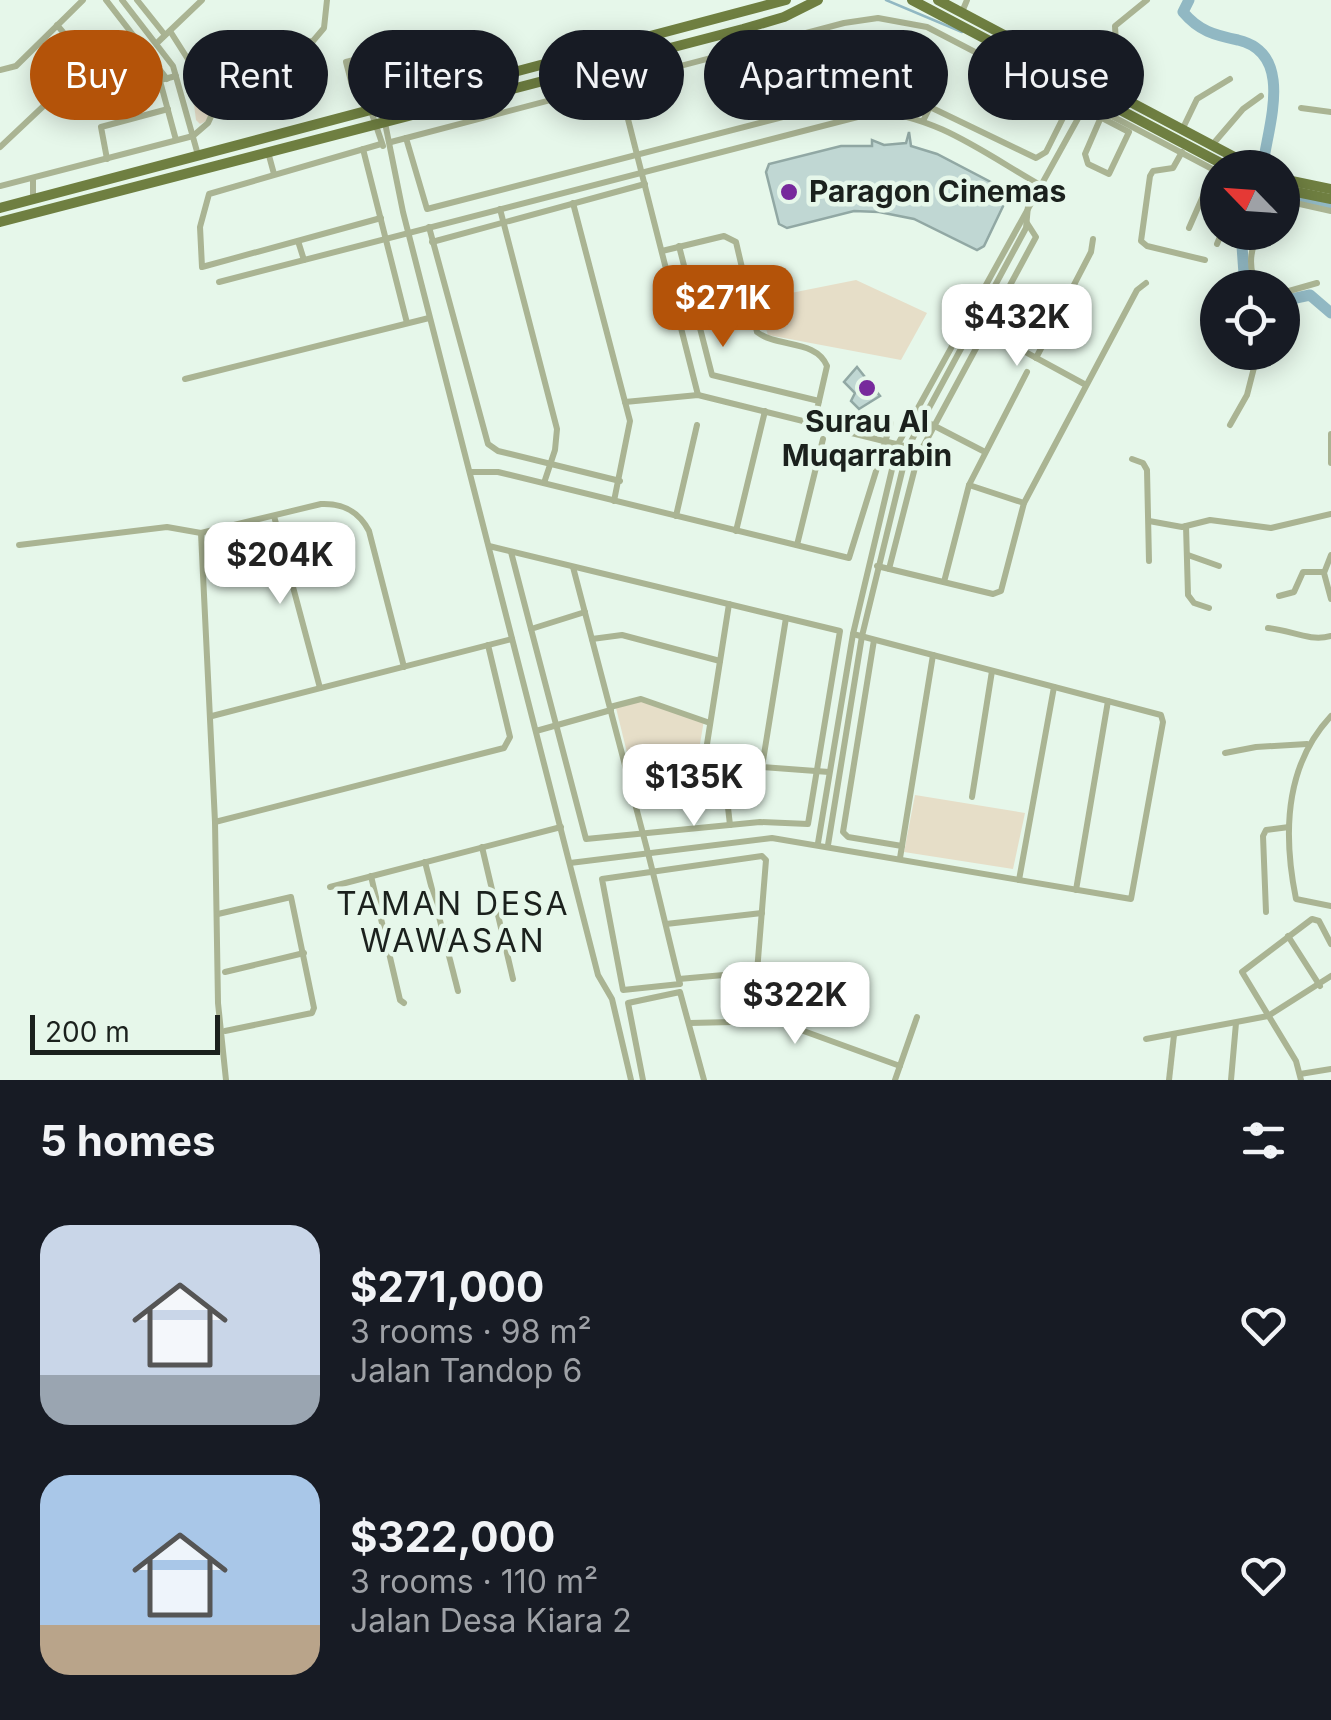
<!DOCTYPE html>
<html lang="en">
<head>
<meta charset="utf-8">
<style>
	:root { --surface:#171b24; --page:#242831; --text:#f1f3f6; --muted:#9ea1a6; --accent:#b45309 }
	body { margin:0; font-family:Inter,sans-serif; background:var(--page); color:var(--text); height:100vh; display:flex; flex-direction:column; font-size:38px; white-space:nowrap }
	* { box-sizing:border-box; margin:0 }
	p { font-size:32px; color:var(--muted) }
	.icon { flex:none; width:55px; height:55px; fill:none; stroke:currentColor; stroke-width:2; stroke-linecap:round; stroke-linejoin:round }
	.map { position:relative; height:1080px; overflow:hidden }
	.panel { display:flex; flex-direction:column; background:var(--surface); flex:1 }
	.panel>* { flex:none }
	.banner { position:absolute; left:30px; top:30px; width:1272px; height:90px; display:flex; gap:20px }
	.needle { width:65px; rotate:295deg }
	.tools { position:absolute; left:1200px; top:150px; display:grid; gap:20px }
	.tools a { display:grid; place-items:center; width:100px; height:100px; border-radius:50%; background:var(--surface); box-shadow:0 5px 25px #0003; font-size:50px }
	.scale { position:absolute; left:30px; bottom:25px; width:190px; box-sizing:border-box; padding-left:10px; border:5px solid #1b211d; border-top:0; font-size:28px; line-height:35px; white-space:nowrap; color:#1b211d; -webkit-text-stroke:8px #e6f7ea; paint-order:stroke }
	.price { position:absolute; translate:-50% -85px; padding:0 22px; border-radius:20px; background:#fff; color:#222; font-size:32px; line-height:65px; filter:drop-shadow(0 2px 5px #0008) }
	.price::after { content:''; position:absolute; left:50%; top:60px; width:30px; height:22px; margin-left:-15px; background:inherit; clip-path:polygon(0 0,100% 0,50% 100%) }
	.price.active { background:var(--accent); color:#fff }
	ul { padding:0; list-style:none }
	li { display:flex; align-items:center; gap:30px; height:250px; padding:0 40px }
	li span { display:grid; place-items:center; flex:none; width:280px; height:200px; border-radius:30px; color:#555 }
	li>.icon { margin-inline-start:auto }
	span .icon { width:120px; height:120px; fill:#fffc; stroke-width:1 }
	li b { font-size:42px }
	h2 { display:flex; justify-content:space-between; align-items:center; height:120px; padding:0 40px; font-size:42px }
	.chip { padding:0 35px; border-radius:45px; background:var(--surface); box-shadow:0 5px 25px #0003; font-size:35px; line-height:90px }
	.chip.active { background:var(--accent); color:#fff }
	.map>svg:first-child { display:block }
	.green { fill:#e6dec8 }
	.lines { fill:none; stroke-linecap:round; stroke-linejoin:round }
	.stream { stroke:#91b8c3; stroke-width:2.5 }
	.canal { stroke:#91b8c3; stroke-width:6 }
	.river { stroke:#91b8c3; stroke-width:11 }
	.building { fill:#c0d7d3; stroke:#91a8a4; stroke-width:2.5 }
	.minor { stroke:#aab493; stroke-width:6 }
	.primary { stroke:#6f7f41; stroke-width:10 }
	.poi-dot { fill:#772a9c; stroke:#e6f7ea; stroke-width:4 }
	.labels { text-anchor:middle; stroke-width:9; stroke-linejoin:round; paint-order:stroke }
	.poi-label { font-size:30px; font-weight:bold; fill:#1b211d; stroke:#e6f7ea; text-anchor:start }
	.neighbourhood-label { font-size:32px; letter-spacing:2.5px; fill:#1b211d; stroke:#e6f7ea }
</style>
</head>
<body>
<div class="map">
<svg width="1331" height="1080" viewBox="0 0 1331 1080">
	<rect width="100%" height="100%" fill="#e6f7ea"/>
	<g class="green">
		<polygon points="233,60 206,121 200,124 196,120 191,81 207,79"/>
		<polygon points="856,280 927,313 901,360 768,335 756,300"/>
		<polygon points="641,701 704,720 696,768 633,777 616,708"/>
		<polygon points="915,795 1025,813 1013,869 904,852"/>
	</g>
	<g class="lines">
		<polyline class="stream" points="886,0 962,32"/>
		<polyline class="canal" points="1282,195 1331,206"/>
		<g class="river">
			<path d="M1189,0L1183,12C1199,31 1214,35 1238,40C1294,53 1269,123 1263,164"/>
			<polyline points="1245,288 1242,246 1250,232"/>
			<polyline points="1282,301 1310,295 1331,313"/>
		</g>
	</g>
	<g class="building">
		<polygon points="909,132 911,146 937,154 1006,190 1006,200 984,246 977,250 914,219 879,212 854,211 787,228 779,224 766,172 769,164 841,146 872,146 872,140 884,145 906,143"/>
		<polygon points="857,367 880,396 859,409 851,401 855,393 844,382"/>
		<polygon points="854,972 854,1001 779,1001 779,982 801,981 801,973"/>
	</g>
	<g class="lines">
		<g class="minor">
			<polyline points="106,0 167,79"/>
			<polyline points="122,0 173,66 198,155"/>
			<polyline points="137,0 165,35"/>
			<polyline points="962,12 967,0"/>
			<polyline points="57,25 113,92 176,76"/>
			<polyline points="170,31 198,75 205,74 241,48"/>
			<polyline points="157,43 202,0"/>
			<polyline points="400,48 408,75"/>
			<polyline points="614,64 698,395"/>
			<polyline points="0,70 16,66 83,0"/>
			<polyline points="160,81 176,140"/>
			<polyline points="476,81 479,45 474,40 425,42 346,62 352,85 361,87 478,55"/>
			<polyline points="1106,89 1117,62 1115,26 1147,0"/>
			<polyline points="1087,103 1218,172"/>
			<polyline points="382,108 403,212 598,975 612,999 631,1080"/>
			<polyline points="1301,108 1331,112"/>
			<polyline points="371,111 383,146"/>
			<polyline points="923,121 930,107 1036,158 1046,152 1071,102"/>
			<polyline points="1182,130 1197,99 1230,79"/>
			<polyline points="406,138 427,209 876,93 906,96 930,107"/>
			<polyline points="391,142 844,23 878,18 927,27 1129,132 1109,174 1088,164 1085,154 1101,117"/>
			<polyline points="381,144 209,194 200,227 202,267 381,218"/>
			<polyline points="1213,144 1243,109 1261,96"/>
			<polyline points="0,147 87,65"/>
			<polyline points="363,149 407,323"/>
			<polyline points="268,152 274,174"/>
			<polyline points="1182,152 1173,168 1153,171 1150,176 1141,241 1147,246 1205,260"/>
			<polyline points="107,159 101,127 168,109"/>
			<polyline points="33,178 33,199"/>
			<polyline points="0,186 193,136 208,123 242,48 254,43 313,41 324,28 327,0"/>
			<polyline points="1282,200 1331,211"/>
			<polyline points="573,203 630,421 614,501"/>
			<polyline points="500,209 557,429 555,450 544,483"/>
			<polyline points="1282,215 1289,202"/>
			<polyline points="429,227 488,444 498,451 620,481"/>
			<polyline points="1189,228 1214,171"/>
			<polyline points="298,241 304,260"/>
			<polyline points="432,242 645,184"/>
			<polyline points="1217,244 1222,232"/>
			<polyline points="679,246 712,375 819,401"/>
			<path d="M662,251L724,236L736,242L757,332C777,348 816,339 827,366L814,423"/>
			<path d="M219,282L873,113C932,112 990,157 1040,185"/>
			<path d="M1258,288C1248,269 1249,250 1260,232"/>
			<polyline points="1282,293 1317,283"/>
			<polyline points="972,323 1086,385"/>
			<polyline points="1036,358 1091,252 1093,239"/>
			<polyline points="185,379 429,318"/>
			<polyline points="625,402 698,395 908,447"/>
			<polyline points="923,420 985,452"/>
			<polyline points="1230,425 1247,395 1258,352"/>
			<polyline points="1331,434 1331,463"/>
			<polyline points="1132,459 1143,463 1147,470 1149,561"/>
			<polyline points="470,472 498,472 849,558 891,423"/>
			<polyline points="969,485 1024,503"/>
			<polyline points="274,516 320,688"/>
			<polyline points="676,516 697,425"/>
			<polyline points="1149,521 1182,527 1210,520 1271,528 1331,514"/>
			<polyline points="1186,526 1188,595 1194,603 1209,608"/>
			<polyline points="736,531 765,411"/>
			<polyline points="201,533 215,822 504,748 510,737 488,645"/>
			<path d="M19,545L167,527L201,533L321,504C344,503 359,512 369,531L404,667"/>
			<polyline points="797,545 823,439"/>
			<polyline points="489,546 840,631 808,824 760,822 586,839 531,629 585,612"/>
			<polyline points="511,552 531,629"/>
			<polyline points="1188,555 1219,566"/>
			<polyline points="1331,555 1324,573 1331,599"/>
			<polyline points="877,566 993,594 1001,591 1024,503 1137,290 1146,283"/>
			<path d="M573,567L648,853C659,896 669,940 680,984L623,990L602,879L762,856L766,860L757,972L679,979"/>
			<polyline points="889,569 918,456 1036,237 1027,223"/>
			<polyline points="944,582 969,485 1027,372"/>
			<polyline points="1279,596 1294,592 1303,572 1324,572"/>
			<path d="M1268,628C1291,630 1309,642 1331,636"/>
			<polyline points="592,639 622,635 720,661"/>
			<polyline points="874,640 843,832 848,837 902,846"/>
			<polyline points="610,707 641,699 710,723"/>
			<polyline points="212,716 512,639"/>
			<path d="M1331,716C1284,766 1283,835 1296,899L1331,906"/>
			<polyline points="536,731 611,710"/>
			<polyline points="1225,753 1256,747 1307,744"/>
			<polyline points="762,767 786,618"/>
			<polyline points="724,773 730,825"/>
			<polyline points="702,776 729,604"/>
			<polyline points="630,784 762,767 829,772"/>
			<polyline points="972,797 992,671"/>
			<polyline points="215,822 218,1003 226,1080"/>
			<polyline points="818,843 853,634 898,444 1091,95"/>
			<polyline points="828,845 862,636 908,447 1026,228 1028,206"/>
			<polyline points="482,847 513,979"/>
			<polyline points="900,858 933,655"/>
			<polyline points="425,862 458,991"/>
			<polyline points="570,863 772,838 1131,899 1163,722 1161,715 853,634"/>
			<polyline points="371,876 400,1000 404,1003"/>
			<polyline points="1019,880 1054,687"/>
			<polyline points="330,887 561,827"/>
			<polyline points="1076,890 1108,701"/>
			<polyline points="1266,912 1263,836 1266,830 1289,827"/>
			<polyline points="218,914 291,897 314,1008 312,1013 225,1031"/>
			<polyline points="666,924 762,913"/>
			<polyline points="1288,936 1320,986"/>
			<polyline points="225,972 304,953"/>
			<polyline points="690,1023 776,1021 900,1066"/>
			<polyline points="1146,1039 1268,1016 1331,976"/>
			<polyline points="1300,1074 1331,1069"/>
			<polyline points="643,1080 628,1003 680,992 704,1080"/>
			<polyline points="895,1080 917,1017"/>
			<polyline points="1169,1080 1174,1035"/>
			<polyline points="1231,1080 1236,1023"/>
			<polyline points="1301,1080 1296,1061 1242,972 1312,919 1319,921 1331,944"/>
		</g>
		<g class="primary">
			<polyline points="912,0 1230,168"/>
			<polyline points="938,0 1255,168"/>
			<polyline points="1282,179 1331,189"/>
			<polyline points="1282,189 1331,199"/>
			<polyline points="0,208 786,0"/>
			<polyline points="0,222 743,29 784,17 818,0"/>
		</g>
	</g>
	<g class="poi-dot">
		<circle cx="789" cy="192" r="10"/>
		<circle cx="867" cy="388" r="10"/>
	</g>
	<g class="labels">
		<g class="poi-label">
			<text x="809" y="202">Paragon Cinemas</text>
			<text x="867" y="432" text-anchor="middle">Surau Al<tspan x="867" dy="34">Muqarrabin</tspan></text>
		</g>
		<g class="neighbourhood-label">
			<text x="453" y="915">TAMAN DESA<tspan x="453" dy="37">WAWASAN</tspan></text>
		</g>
	</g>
</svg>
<div class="tools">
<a><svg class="needle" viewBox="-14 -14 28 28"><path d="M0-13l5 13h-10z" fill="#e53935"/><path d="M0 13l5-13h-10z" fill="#9ea1a6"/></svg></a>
<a><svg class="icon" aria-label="locate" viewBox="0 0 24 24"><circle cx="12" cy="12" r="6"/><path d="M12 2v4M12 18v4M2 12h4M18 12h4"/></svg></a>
</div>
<div class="scale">200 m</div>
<b class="price active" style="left:723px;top:350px">$271K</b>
<b class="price" style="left:1017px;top:369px">$432K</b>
<b class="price" style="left:280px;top:607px">$204K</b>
<b class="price" style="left:694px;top:829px">$135K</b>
<b class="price" style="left:795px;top:1047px">$322K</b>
<div class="banner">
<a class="chip active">Buy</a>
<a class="chip">Rent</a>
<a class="chip">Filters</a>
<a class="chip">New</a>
<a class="chip">Apartment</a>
<a class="chip">House</a>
</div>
</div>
<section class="panel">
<h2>5 homes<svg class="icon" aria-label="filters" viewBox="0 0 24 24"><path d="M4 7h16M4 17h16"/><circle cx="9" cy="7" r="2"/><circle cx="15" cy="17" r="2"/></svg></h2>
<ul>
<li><span style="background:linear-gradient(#c9d6e8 75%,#9aa5b1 0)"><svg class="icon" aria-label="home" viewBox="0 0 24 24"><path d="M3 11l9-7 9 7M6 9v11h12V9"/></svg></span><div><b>$271,000</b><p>3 rooms · 98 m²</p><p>Jalan Tandop 6</p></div><svg class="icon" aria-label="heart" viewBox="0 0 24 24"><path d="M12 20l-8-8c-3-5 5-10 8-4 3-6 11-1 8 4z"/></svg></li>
<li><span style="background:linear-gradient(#a9c7e8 75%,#b9a48a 0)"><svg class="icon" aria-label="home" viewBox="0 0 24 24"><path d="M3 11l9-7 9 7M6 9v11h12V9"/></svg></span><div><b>$322,000</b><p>3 rooms · 110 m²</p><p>Jalan Desa Kiara 2</p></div><svg class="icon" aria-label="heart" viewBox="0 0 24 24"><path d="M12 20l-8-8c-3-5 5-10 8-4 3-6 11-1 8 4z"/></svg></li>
</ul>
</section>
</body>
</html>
